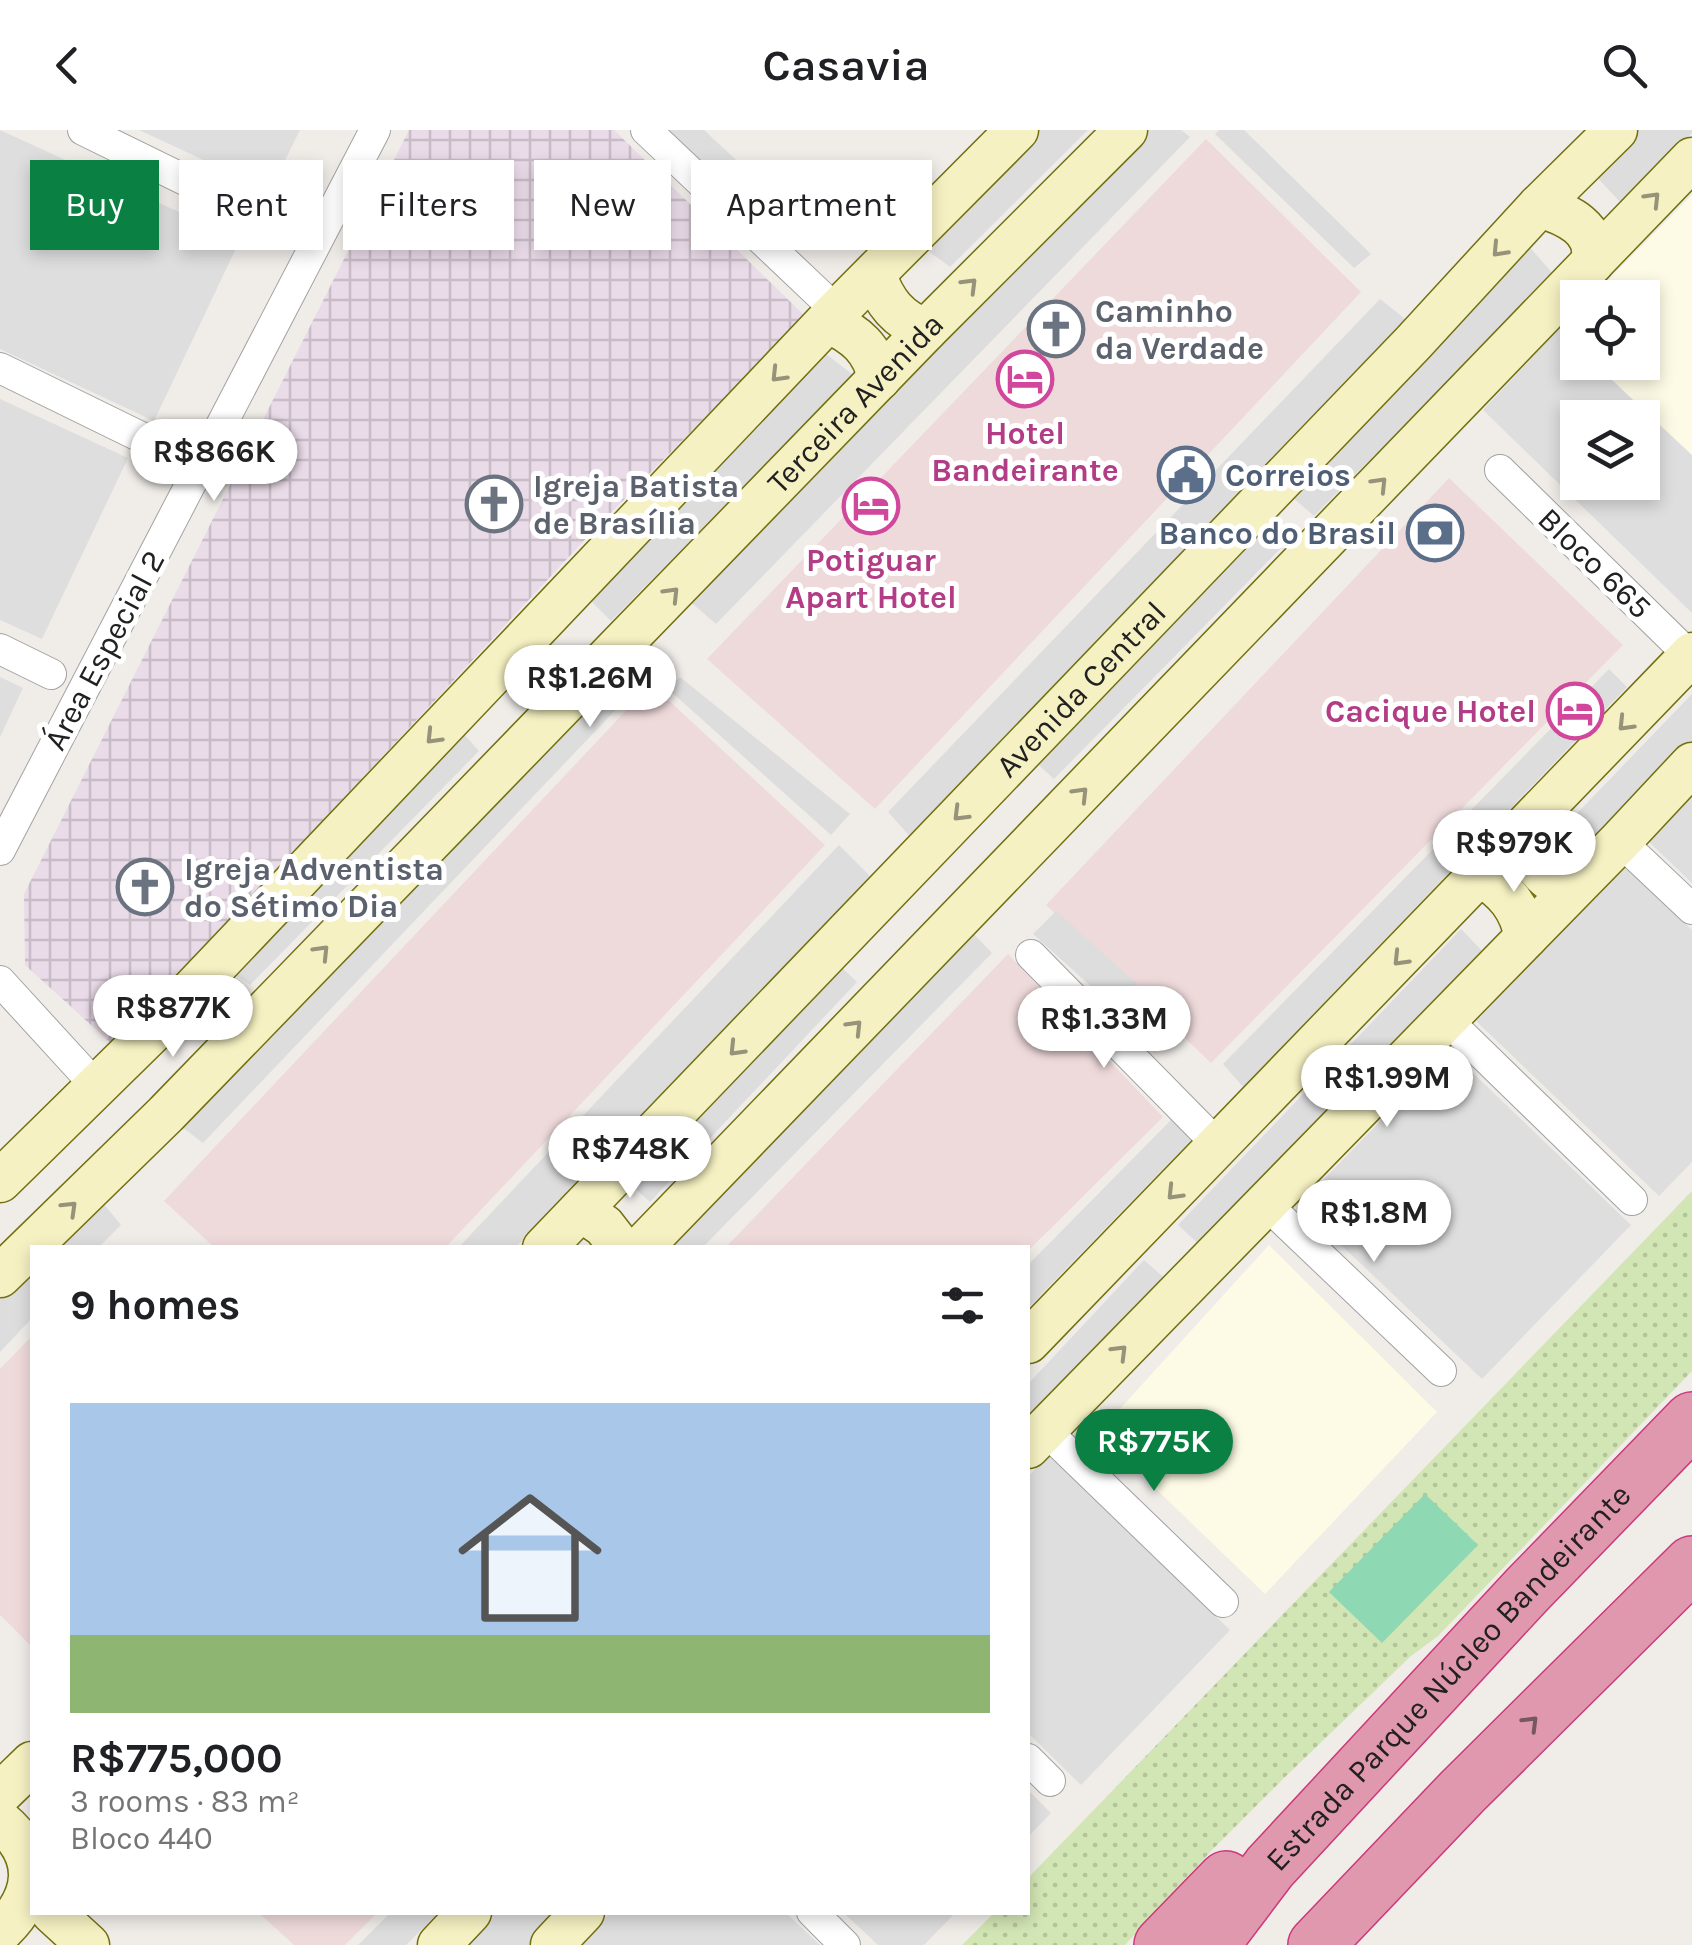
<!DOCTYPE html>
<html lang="en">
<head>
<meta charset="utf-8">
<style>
	:root { --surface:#fff; --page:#f6f6f6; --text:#202124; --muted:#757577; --line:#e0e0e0; --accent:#0b8043 }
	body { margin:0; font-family:Karla,sans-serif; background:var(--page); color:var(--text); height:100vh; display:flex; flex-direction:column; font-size:38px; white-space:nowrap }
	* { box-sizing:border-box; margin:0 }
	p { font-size:32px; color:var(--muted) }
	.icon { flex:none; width:55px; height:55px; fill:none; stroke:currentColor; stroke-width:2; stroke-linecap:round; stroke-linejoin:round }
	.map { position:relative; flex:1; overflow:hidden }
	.sheet { position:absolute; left:30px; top:1115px; width:1000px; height:670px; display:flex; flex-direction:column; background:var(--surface); border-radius:0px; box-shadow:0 5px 15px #0003 }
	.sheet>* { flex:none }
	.hud { position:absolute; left:30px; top:30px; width:1000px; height:90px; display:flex; gap:20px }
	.tools { position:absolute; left:1560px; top:150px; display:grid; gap:20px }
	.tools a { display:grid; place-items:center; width:100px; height:100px; border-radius:0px; background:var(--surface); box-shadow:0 5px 15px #0003; font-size:50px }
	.price { position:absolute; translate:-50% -85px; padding:0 22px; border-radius:35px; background:#fff; color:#222; font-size:32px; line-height:65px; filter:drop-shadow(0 2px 5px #0008) }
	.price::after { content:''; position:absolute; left:50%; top:60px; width:30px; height:22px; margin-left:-15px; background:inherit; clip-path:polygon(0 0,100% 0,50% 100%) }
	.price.current { background:var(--accent); color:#fff }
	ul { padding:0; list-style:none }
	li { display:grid; align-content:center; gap:20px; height:530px; padding:0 40px }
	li+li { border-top:2px solid var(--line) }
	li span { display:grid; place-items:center; height:310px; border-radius:0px; color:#555 }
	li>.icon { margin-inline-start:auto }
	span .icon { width:180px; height:180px; fill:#fffc; stroke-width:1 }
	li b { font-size:42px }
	h2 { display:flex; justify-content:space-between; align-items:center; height:120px; padding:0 40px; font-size:42px }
	.chip { padding:0 35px; border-radius:0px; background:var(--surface); box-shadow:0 5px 15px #0003; font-size:35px; line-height:90px }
	.chip.current { background:var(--accent); color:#fff }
	header { display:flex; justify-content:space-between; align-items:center; height:130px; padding:0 40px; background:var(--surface); font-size:45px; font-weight:600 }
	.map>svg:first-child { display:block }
	.residential { fill:#dfdede; fill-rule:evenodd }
	.commercial { fill:#efdadb }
	.industrial { fill:url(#industrial-grid) }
	.education { fill:#fdfae5 }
	.grass { fill:url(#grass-dots) }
	.pitch { fill:#8ed8b3 }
	.parking { fill:#ddd }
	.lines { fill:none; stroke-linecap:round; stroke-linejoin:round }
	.street-casing { stroke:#a2a2a2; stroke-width:32 }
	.secondary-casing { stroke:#71700f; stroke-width:45 }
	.highway-casing { stroke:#cc387c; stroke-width:58 }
	.street { stroke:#fff; stroke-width:30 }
	.secondary { stroke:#f5f1c2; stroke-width:42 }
	.highway { stroke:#e098ae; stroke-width:55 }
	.oneway { stroke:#96937a }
	.oneway2 { stroke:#775760 }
	.labels { text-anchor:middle; stroke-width:10; stroke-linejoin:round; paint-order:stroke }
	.worship-label { font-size:32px; font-weight:bold; fill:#5b616d; stroke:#fff; text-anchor:start }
	.street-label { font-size:32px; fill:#212121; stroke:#fff }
	.hotel-label { font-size:32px; font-weight:bold; fill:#b23c85; stroke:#fff }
	.service-label { font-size:32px; font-weight:bold; fill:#4e5e75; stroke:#fff; text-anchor:start }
</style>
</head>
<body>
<header><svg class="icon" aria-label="back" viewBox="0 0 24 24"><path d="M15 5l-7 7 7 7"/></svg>Casavia<svg class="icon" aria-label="search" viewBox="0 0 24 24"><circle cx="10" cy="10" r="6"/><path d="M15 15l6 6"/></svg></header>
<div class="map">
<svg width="1692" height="1815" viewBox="0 0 1692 1815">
	<defs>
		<pattern id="industrial-grid" width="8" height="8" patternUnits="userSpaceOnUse" patternTransform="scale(2.5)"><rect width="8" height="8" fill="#e9dbe8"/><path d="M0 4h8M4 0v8" fill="none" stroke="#c8bcc7"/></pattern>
		<pattern id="grass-dots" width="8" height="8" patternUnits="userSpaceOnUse" patternTransform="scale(2.5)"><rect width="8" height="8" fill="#d2e5b4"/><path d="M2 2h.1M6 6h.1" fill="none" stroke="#b4c49a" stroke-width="1.8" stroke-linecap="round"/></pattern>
	</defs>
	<rect width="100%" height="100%" fill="#f0ede9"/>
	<g class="residential">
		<polygon points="0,0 240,110 154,291 0,219"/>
		<polygon points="139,0 300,0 270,61"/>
		<path d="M1559,199L1577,216L1578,232L1594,233L1692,325V483L1483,280ZM1578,288H1642V352H1578Z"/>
		<polygon points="0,269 128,328 42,509 0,490"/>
		<polygon points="0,547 23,558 0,607"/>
		<polygon points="1692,667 1692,753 1649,712"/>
		<polygon points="1626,737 1692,800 1692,1032 1659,1066 1476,891"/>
		<polygon points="1449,920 1631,1095 1482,1249 1299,1075"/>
		<polygon points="1048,1325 1230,1500 1081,1655 1028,1603 1028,1347"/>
		<polygon points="1028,1660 1051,1683 1028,1707"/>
		<polygon points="611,1782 786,1783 820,1815 579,1815"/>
		<polygon points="844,1783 955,1783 924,1815 878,1815"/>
	</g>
	<g class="commercial">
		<polygon points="1206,9 1361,162 875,679 707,529"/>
		<polygon points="1449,348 1623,515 1211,933 1046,775"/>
		<polygon points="651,554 825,715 446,1117 214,1117 164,1071"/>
		<polygon points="1008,824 1163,987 1028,1121 1028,1118 726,1117"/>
		<polygon points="32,1206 32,1517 0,1485 0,1239"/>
		<polygon points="259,1783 377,1783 345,1815 294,1815"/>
	</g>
	<polygon class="industrial" points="409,0 614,0 805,186 593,401 113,915 25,835 24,764"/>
	<g class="education">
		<polygon points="1692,65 1692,325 1594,233 1642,232 1642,168 1591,167"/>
		<polygon points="1269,1115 1437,1282 1265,1464 1098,1303"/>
	</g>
	<polygon class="grass" points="1692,1061 1692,1241 1438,1506 1411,1526 1283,1649 1213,1719 1125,1815 962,1815 994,1783 1028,1782 1028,1748"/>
	<polygon class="pitch" points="1425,1364 1478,1415 1382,1513 1329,1462"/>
	<g class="parking">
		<polygon points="666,0 704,0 806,95 784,113"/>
		<polygon points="1036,0 1088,0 950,137 920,115"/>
		<polygon points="1148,0 1181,0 1190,7 716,494 686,468"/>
		<polygon points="1219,0 1244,0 1371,124 1354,138 1215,4"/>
		<polygon points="1636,0 1692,0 1692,3 1622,74 1593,43"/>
		<polygon points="1526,113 1554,145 1314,386 1284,360"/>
		<polygon points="1380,169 1414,196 915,712 888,682"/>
		<polygon points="825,223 853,245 611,491 584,464"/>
		<polygon points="1256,395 1281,418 1054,649 1031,628"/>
		<polygon points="627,527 646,548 203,1013 178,994"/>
		<polygon points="1609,539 1627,557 1243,957 1223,934"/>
		<polygon points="680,547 850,684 831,705 668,559"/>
		<polygon points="1692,564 1692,620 1590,726 1562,699"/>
		<polygon points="462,602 479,621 250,855 231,842"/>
		<polygon points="839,715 872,748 516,1117 458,1118"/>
		<polygon points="1056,781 1137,854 1114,877 1033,804"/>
		<polygon points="1461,799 1492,831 1204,1119 1178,1095"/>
		<polygon points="972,802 992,823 703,1117 667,1118"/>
		<polygon points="836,832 857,852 650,1072 626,1050"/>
		<polygon points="1171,990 1192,1009 1028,1178 1028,1135"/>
		<polygon points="97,1066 121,1095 99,1117 47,1118"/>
		<polygon points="1144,1130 1170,1153 1028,1303 1028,1254"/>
		<polygon points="32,1132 32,1188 0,1222 0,1165"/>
		<polygon points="390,1783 390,1782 438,1783 406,1815 358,1815"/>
		<polygon points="491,1783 562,1783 531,1815 460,1815"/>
	</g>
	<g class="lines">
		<g class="street-casing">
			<g id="street">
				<polyline points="83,0 289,101"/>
				<polyline points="646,0 837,181"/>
				<polyline points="0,238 200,336"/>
				<polyline points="1500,340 1690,526"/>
				<polyline points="0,519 51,544"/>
				<polyline points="1620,711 1692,779"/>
				<polyline points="0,720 375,0"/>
				<polyline points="1031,825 1219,1016"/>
				<polyline points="0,851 97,957"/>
				<polyline points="1445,888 1632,1070"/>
				<polyline points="1265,1073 1441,1241"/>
				<polyline points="1044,1299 1223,1472"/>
				<polyline points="1028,1629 1050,1651"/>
				<polyline points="812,1782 845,1815"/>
			</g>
		</g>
		<g class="secondary-casing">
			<g id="secondary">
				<path d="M1539,76C1567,84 1600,99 1592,133"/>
				<path d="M875,145C884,172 898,190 926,200"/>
				<path d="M829,192C855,204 874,219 879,249"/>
				<path d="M1521,702C1528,728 1544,754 1572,759"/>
				<path d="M1481,745C1506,761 1520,777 1526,807"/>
				<polyline points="0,1051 160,894 837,181 1017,0"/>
				<polyline points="581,1080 604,1096 621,1118"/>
				<path id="s1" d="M544,1118L1413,213L1539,76L1616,0"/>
				<polyline points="641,1118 1692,29"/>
				<path id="s2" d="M0,1146L166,984L926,200L1126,0"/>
				<polyline points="1028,1212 1692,524"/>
				<polyline points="1028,1317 1620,711 1692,634"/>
				<polyline points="0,1664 32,1633"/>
				<path d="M0,1691C42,1726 38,1766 0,1802"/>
				<polyline points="52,1782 88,1815"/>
				<polyline points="439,1815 470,1782"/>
				<polyline points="552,1815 583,1782"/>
			</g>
		</g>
		<g class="highway-casing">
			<g id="highway">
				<polyline points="1162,1815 1226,1749"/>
				<path id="s3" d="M1211,1815L1270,1737L1527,1460L1692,1290"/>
				<polyline points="1316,1815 1462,1662 1692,1434"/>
			</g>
		</g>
		<use href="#street" class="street"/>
		<use href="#secondary" class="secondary"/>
		<use href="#highway" class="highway"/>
	</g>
	<defs><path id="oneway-chevron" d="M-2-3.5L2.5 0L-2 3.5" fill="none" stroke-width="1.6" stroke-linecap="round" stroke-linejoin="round" transform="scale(2.5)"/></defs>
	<g class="oneway">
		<use href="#oneway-chevron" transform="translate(1653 69) rotate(-46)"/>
		<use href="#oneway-chevron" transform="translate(1499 120) rotate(133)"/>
		<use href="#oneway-chevron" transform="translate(970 155) rotate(-45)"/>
		<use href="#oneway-chevron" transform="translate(778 245) rotate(134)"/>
		<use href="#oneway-chevron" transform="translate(1380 354) rotate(-46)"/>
		<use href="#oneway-chevron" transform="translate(672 464) rotate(-46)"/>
		<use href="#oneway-chevron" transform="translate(1625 594) rotate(134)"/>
		<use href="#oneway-chevron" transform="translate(433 607) rotate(134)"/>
		<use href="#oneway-chevron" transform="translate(1081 664) rotate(-46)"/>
		<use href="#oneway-chevron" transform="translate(960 684) rotate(135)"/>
		<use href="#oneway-chevron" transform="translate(322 822) rotate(-46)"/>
		<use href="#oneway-chevron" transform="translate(1400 829) rotate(134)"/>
		<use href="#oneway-chevron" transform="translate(855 897) rotate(-46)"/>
		<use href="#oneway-chevron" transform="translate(736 919) rotate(134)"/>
		<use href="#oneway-chevron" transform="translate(1174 1063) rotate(134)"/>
		<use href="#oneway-chevron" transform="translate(70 1078) rotate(-44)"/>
		<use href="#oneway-chevron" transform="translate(1120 1222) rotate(-45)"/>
	</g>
	<use class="oneway2" href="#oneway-chevron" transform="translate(1531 1593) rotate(-45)"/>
	<defs>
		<g id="church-ring" transform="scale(2.875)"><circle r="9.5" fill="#fff" stroke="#6b7280" stroke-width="1.5"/><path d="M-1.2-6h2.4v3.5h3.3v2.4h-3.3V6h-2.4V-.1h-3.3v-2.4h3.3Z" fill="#6b7280"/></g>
		<g id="hotel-ring" transform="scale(2.875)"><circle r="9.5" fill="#fff" stroke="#d1479c" stroke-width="1.5"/><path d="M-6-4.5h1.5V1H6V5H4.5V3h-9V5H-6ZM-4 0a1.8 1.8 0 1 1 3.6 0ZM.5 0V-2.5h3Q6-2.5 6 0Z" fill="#d1479c"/></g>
		<g id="civic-ring" transform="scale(2.875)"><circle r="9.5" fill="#fff" stroke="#5c6f8a" stroke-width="1.5"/><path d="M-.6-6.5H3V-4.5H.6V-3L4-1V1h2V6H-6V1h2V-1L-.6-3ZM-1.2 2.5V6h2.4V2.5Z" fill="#5c6f8a"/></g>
		<g id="bank-ring" transform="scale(2.875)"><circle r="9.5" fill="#fff" stroke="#5c6f8a" stroke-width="1.5"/><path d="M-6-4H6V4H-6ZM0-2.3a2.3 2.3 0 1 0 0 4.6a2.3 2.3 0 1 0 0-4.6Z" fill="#5c6f8a"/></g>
	</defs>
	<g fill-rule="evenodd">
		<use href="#church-ring" x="1056" y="199"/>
		<use href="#hotel-ring" x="1025" y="249"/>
		<use href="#civic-ring" x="1186" y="345"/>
		<use href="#church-ring" x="494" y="374"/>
		<use href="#hotel-ring" x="871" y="376"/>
		<use href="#bank-ring" x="1435" y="403"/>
		<use href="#hotel-ring" x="1575" y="581"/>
		<use href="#church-ring" x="145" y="757"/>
	</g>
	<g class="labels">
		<g class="worship-label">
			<text x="1095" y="192">Caminho<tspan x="1095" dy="37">da Verdade</tspan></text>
			<text x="533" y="367">Igreja Batista<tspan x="533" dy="37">de Brasília</tspan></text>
			<text x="184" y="750">Igreja Adventista<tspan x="184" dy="37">do Sétimo Dia</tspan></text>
		</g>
		<g class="street-label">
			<text dy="11" stroke="none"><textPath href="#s2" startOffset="1222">Terceira Avenida</textPath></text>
			<text transform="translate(1595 433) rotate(44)" y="11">Bloco 665</text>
			<text transform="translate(104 520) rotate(-62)" y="11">Área Especial 2</text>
			<text dy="11" stroke="none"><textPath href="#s1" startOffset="775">Avenida Central</textPath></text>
			<text dy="11" stroke="none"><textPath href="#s3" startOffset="358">Estrada Parque Núcleo Bandeirante</textPath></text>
		</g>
		<g class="hotel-label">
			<text x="1025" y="314">Hotel<tspan x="1025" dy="37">Bandeirante</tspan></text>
			<text x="871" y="441">Potiguar<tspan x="871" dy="37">Apart Hotel</tspan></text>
			<text x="1536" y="592" text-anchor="end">Cacique Hotel</text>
		</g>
		<g class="service-label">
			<text x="1225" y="356">Correios</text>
			<text x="1396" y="414" text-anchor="end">Banco do Brasil</text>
		</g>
	</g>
</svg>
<div class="tools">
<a><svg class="icon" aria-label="locate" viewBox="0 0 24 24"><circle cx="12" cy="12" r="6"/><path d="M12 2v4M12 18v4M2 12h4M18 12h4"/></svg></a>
<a><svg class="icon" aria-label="layers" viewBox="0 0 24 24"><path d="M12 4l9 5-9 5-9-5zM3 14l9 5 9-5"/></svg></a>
</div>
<b class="price" style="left:214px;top:374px">R$866K</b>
<b class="price" style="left:590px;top:600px">R$1.26M</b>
<b class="price" style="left:1514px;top:765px">R$979K</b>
<b class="price" style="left:173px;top:930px">R$877K</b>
<b class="price" style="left:1104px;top:941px">R$1.33M</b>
<b class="price" style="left:1387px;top:1000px">R$1.99M</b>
<b class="price" style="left:630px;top:1071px">R$748K</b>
<b class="price" style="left:1374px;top:1135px">R$1.8M</b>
<b class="price current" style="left:1154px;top:1364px">R$775K</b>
<div class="hud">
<a class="chip current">Buy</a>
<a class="chip">Rent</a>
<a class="chip">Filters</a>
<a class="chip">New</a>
<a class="chip">Apartment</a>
</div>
<section class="sheet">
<h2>9 homes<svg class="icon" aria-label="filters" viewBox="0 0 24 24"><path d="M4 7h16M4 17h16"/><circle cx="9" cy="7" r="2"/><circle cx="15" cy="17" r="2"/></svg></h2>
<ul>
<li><span style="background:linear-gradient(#a9c7e8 75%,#8fb573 0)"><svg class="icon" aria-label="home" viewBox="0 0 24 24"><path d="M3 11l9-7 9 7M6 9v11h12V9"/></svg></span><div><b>R$775,000</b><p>3 rooms · 83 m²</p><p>Bloco 440</p></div></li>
</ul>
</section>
</div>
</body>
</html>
